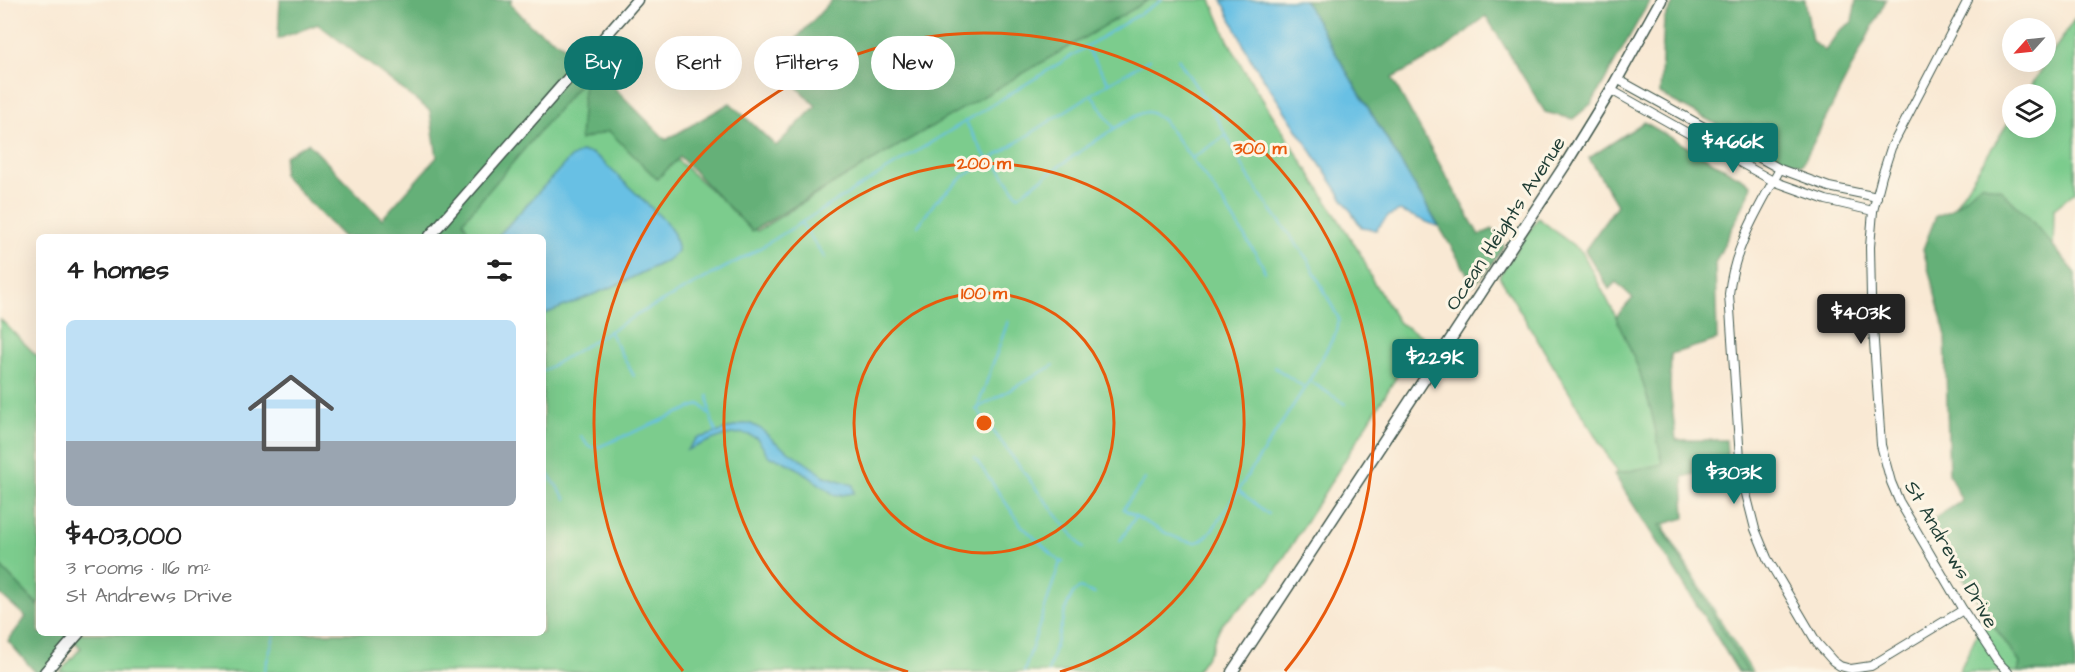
<!DOCTYPE html>
<html lang="en">
<head>
<meta charset="utf-8">
<style>
	:root { --surface:#fff; --page:#f2f2f2; --text:#222; --muted:#767676; --accent:#0f766e }
	body { margin:0; font-family:"Architects Daughter",sans-serif; background:var(--page); color:var(--text); height:100vh; display:flex; flex-direction:column; font-size:22px; white-space:nowrap }
	* { box-sizing:border-box; margin:0 }
	p { font-size:20px; color:var(--muted) }
	.icon { flex:none; width:33px; height:33px; fill:none; stroke:currentColor; stroke-width:2; stroke-linecap:round; stroke-linejoin:round }
	.map { position:relative; flex:1; overflow:hidden }
	.side { position:absolute; left:36px; top:234px; width:510px; height:402px; display:flex; flex-direction:column; background:var(--surface); border-radius:9px; box-shadow:0 6px 24px #0002 }
	.side>* { flex:none }
	.top-card { position:absolute; left:564px; top:36px; width:570px; height:54px; display:flex; gap:12px }
	.needle { width:39px; rotate:243deg }
	.buttons { position:absolute; left:2002px; top:18px; display:grid; gap:12px }
	.buttons a { display:grid; place-items:center; width:54px; height:54px; border-radius:50%; background:var(--surface); box-shadow:0 6px 24px #0002; font-size:30px }
	.price { position:absolute; translate:-50% -51px; padding:0 14px; border-radius:6px; background:var(--accent); color:#fff; font-size:20px; line-height:39px; filter:drop-shadow(0 2px 3px #0008) }
	.price::after { content:''; position:absolute; left:50%; top:36px; width:18px; height:14px; margin-left:-9px; background:inherit; clip-path:polygon(0 0,100% 0,50% 100%) }
	.price.selected { background:#222; color:#fff }
	ul { padding:0; list-style:none }
	li { display:grid; align-content:center; gap:12px; height:318px; padding:0 30px }
	li span { display:grid; place-items:center; height:186px; border-radius:9px; color:#555 }
	li>.icon { margin-inline-start:auto }
	span .icon { width:108px; height:108px; fill:#fffc; stroke-width:1 }
	li b { font-size:26px }
	h2 { display:flex; justify-content:space-between; align-items:center; height:72px; padding:0 30px; font-size:26px }
	.pill { padding:0 21px; border-radius:27px; background:var(--surface); box-shadow:0 6px 24px #0002; font-size:21px; line-height:54px }
	.pill.selected { background:var(--accent); color:#fff }
	.map>svg:first-child { display:block }
	.green { fill:#7ccc8d; stroke:#4e8460; stroke-width:1.5 }
	.forest { fill:#65b078; stroke:#427656; stroke-width:1.5 }
	.water { fill:#67c0e4; stroke:#437e8c; stroke-width:1.5 }
	.lines { fill:none; stroke-linecap:round; stroke-linejoin:round }
	.stream { stroke:#67c0e4; stroke-width:2 }
	.minor-casing { stroke:#40574c; stroke-width:10 }
	.tertiary-casing { stroke:#40574c; stroke-width:13 }
	.secondary-casing { stroke:#40574c; stroke-width:13 }
	.minor { stroke:#fff; stroke-width:8 }
	.tertiary { stroke:#fff; stroke-width:10 }
	.secondary { stroke:#fff; stroke-width:10 }
	.ring { fill:none; stroke:#e8590c; stroke-width:3 }
	.labels { text-anchor:middle; stroke-width:6; stroke-linejoin:round; paint-order:stroke }
	.street-label { font-size:20px; fill:#1f3d34; stroke:#fcf5e5 }
	.centre { fill:#e8590c; stroke:#fcf5e5; stroke-width:3 }
	.ring-label { font-size:18px; text-anchor:middle; font-weight:bold; fill:#e8590c; stroke:#fcf5e5; stroke-width:6; stroke-linejoin:round; paint-order:stroke }
</style>
</head>
<body>
<div class="map">
<svg width="2075" height="672" viewBox="0 0 2075 672">
	<rect width="100%" height="100%" fill="#fcf5e5"/>
	<filter id="ink" filterUnits="userSpaceOnUse"><feTurbulence type="fractalNoise" baseFrequency=".0167" numOctaves="2"/><feDisplacementMap in="SourceGraphic" scale="12" xChannelSelector="R" yChannelSelector="G"/><feConvolveMatrix kernelMatrix="1 2 1 2 8 2 1 2 1" color-interpolation-filters="sRGB"/></filter>
	<filter id="wash" filterUnits="userSpaceOnUse"><feTurbulence type="fractalNoise" baseFrequency=".008" numOctaves="4" result="noise"/><feDisplacementMap in="SourceGraphic" scale="24" xChannelSelector="R" yChannelSelector="G"/><feGaussianBlur stdDeviation="1.35" result="paint"/><feColorMatrix in="noise" values="0 0 0 0 0 0 0 0 0 0 0 0 0 0 0 0 0 1.4 0 .05"/><feComposite in="paint" operator="in"/></filter>
	<g filter="url(#wash)">
		<rect width="100%" height="100%" fill="#f9e9d4"/>
		<g class="green">
			<polygon points="1133,0 1211,0 1228,40 1244,70 1363,258 1372,280 1399,323 1422,336 1270,580 1223,623 1216,635 1211,650 1196,672 60,672 81,648 66,633 543,633 543,237 446,237 585,78 757,231"/>
			<polygon points="2075,18 2075,192 2054,209 2051,369 2075,560 2060,672 1959,672 1992,602 1946,220 2013,115 2013,128 2046,128 2046,94 2026,94"/>
			<polygon points="1538,218 1582,252 1661,402 1665,530 1752,672 1738,672 1499,276"/>
			<polygon points="0,319 39,358 39,606 0,566"/>
		</g>
		<g class="forest">
			<polygon points="280,0 512,0 510,3 531,26 586,59 666,140 730,103 776,146 816,106 773,64 832,0 1149,0 752,231 680,157 657,179 609,131 580,140 584,79 463,221 470,234 468,237 343,237 283,175 285,156 308,143 382,219 437,157 430,111 318,24 278,39"/>
			<path d="M1304,0H1650L1592,103L1573,119L1545,112L1486,16L1442,51L1392,78L1479,235L1493,229L1504,246C1495,261 1485,273 1474,285Z"/>
			<polygon points="1675,0 1805,0 1812,41 1825,51 1839,31 1852,22 1856,0 1886,0 1802,165 1781,159 1660,94 1664,20"/>
			<polygon points="1644,122 1751,184 1749,194 1715,263 1717,340 1671,354 1670,389 1676,440 1726,440 1728,465 1683,477 1685,518 1660,525 1748,672 1739,672 1614,474 1663,464 1651,410 1639,370 1616,317 1633,298 1616,282 1609,289 1585,250 1617,205 1589,158"/>
			<polygon points="1981,184 2000,189 2031,220 2075,272 2075,672 2018,672 2020,663 1989,619 1929,522 1962,501 1949,474 1945,332 1923,249 1936,216 1950,211"/>
			<polygon points="0,566 39,606 39,633 66,633 74,641 46,672 35,672 8,641 26,617 0,594"/>
		</g>
		<g class="water">
			<polygon points="1222,0 1304,0 1439,227 1400,211 1388,216 1376,230 1362,228 1250,58"/>
			<polygon points="581,152 591,153 599,158 665,221 674,234 678,251 668,260 619,284 543,315 543,237 497,237 570,158"/>
			<path d="M742,424H751L761,429L775,442L825,476L853,485L854,493L836,496L797,468L779,459L770,457C764,452 762,443 756,438C736,425 707,443 687,450L697,438L707,436Z"/>
		</g>
		<g class="lines">
			<g class="stream">
				<polyline points="1085,46 1109,83"/>
				<polyline points="1092,96 1114,128"/>
				<path d="M965,121L986,157L996,163L1018,196C1038,182 1131,112 1147,112C1153,112 1159,117 1163,120L1219,196L1261,262L1265,272"/>
				<polyline points="1192,158 1227,135"/>
				<polyline points="802,224 825,258"/>
				<polyline points="918,226 935,202 963,177 1109,83 1150,59"/>
				<polyline points="609,331 634,376"/>
				<polyline points="1274,367 1304,387"/>
				<polyline points="543,371 635,316 752,253 1162,0"/>
				<polyline points="1310,381 1345,404"/>
				<polyline points="708,396 710,415"/>
				<polyline points="978,408 1054,365"/>
				<polyline points="977,409 1008,321"/>
				<polyline points="975,410 977,409 1040,494 1083,548"/>
				<polyline points="581,436 588,446 596,448 700,404 710,415 716,432"/>
				<polyline points="975,458 1021,525 1060,562 1063,561"/>
				<polyline points="543,467 566,499"/>
				<path d="M1145,479L1123,509C1138,517 1182,546 1197,542C1205,540 1210,532 1215,526L1309,381L1337,331L1339,319L1308,260L1264,200L1248,176L1218,120L1178,59"/>
				<polyline points="1238,490 1268,514"/>
				<polyline points="1120,541 1136,516"/>
				<polyline points="264,672 275,633"/>
				<polyline points="1024,672 1060,562"/>
				<polyline points="1048,672 1067,605 1073,593 1080,588 1095,594"/>
			</g>
		</g>
	</g>
	<g filter="url(#ink)">
		<g class="lines">
			<g class="minor-casing">
				<g id="minor">
					<polyline points="1968,0 1891,148 1882,176 1873,211 1870,247 1871,297 1881,445 1891,482 1899,501 1963,610 1997,661 2008,672"/>
					<polyline points="1617,79 1780,169 1829,187 1877,197"/>
					<polyline points="1611,90 1773,181 1826,200 1873,211"/>
					<path d="M1780,169C1758,209 1734,247 1729,294L1741,474L1755,529L1767,558L1817,643L1833,661L1840,666L1851,669L1871,666L1963,610"/>
				</g>
			</g>
			<g class="tertiary-casing">
				<g id="tertiary">
					<polyline points="429,237 637,0"/>
					<polyline points="45,672 79,633"/>
				</g>
			</g>
			<g class="secondary-casing">
				<polyline id="secondary" points="1232,672 1565,165 1611,90 1661,0"/>
			</g>
			<use href="#minor" class="minor"/>
			<use href="#tertiary" class="tertiary"/>
			<use href="#secondary" class="secondary"/>
		</g>
	</g>
	<g class="ring">
		<circle cx="984" cy="423" r="130"/>
		<path d="M908 672A260 260 0 1 1 1060 672"/>
		<path d="M683 671A390 390 0 1 1 1285 671"/>
	</g>
	<g class="labels">
		<g class="street-label">
			<text transform="translate(1505 223) rotate(-57)" y="7">Ocean Heights Avenue</text>
			<text transform="translate(1952 554) rotate(60)" y="7">St Andrews Drive</text>
		</g>
	</g>
	<circle cx="984" cy="423" r="9" class="centre"/>
	<g class="ring-label">
		<text x="1260" y="154">300 m</text>
		<text x="984" y="169">200 m</text>
		<text x="984" y="299">100 m</text>
	</g>
</svg>
<div class="buttons">
<a><svg class="needle" viewBox="-14 -14 28 28"><path d="M0-13l5 13h-10z" fill="#e53935"/><path d="M0 13l5-13h-10z" fill="#767676"/></svg></a>
<a><svg class="icon" aria-label="layers" viewBox="0 0 24 24"><path d="M12 4l9 5-9 5-9-5zM3 14l9 5 9-5"/></svg></a>
</div>
<b class="price" style="left:1733px;top:174px">$466K</b>
<b class="price selected" style="left:1861px;top:345px">$403K</b>
<b class="price" style="left:1435px;top:390px">$229K</b>
<b class="price" style="left:1734px;top:505px">$303K</b>
<div class="top-card">
<a class="pill selected">Buy</a>
<a class="pill">Rent</a>
<a class="pill">Filters</a>
<a class="pill">New</a>
</div>
<section class="side">
<h2>4 homes<svg class="icon" aria-label="filters" viewBox="0 0 24 24"><path d="M4 7h16M4 17h16"/><circle cx="9" cy="7" r="2"/><circle cx="15" cy="17" r="2"/></svg></h2>
<ul>
<li><span style="background:linear-gradient(#bfe0f5 65%,#9aa5b1 0)"><svg class="icon" aria-label="home" viewBox="0 0 24 24"><path d="M3 11l9-7 9 7M6 9v11h12V9"/></svg></span><div><b>$403,000</b><p>3 rooms · 116 m²</p><p>St Andrews Drive</p></div></li>
</ul>
</section>
</div>
</body>
</html>
